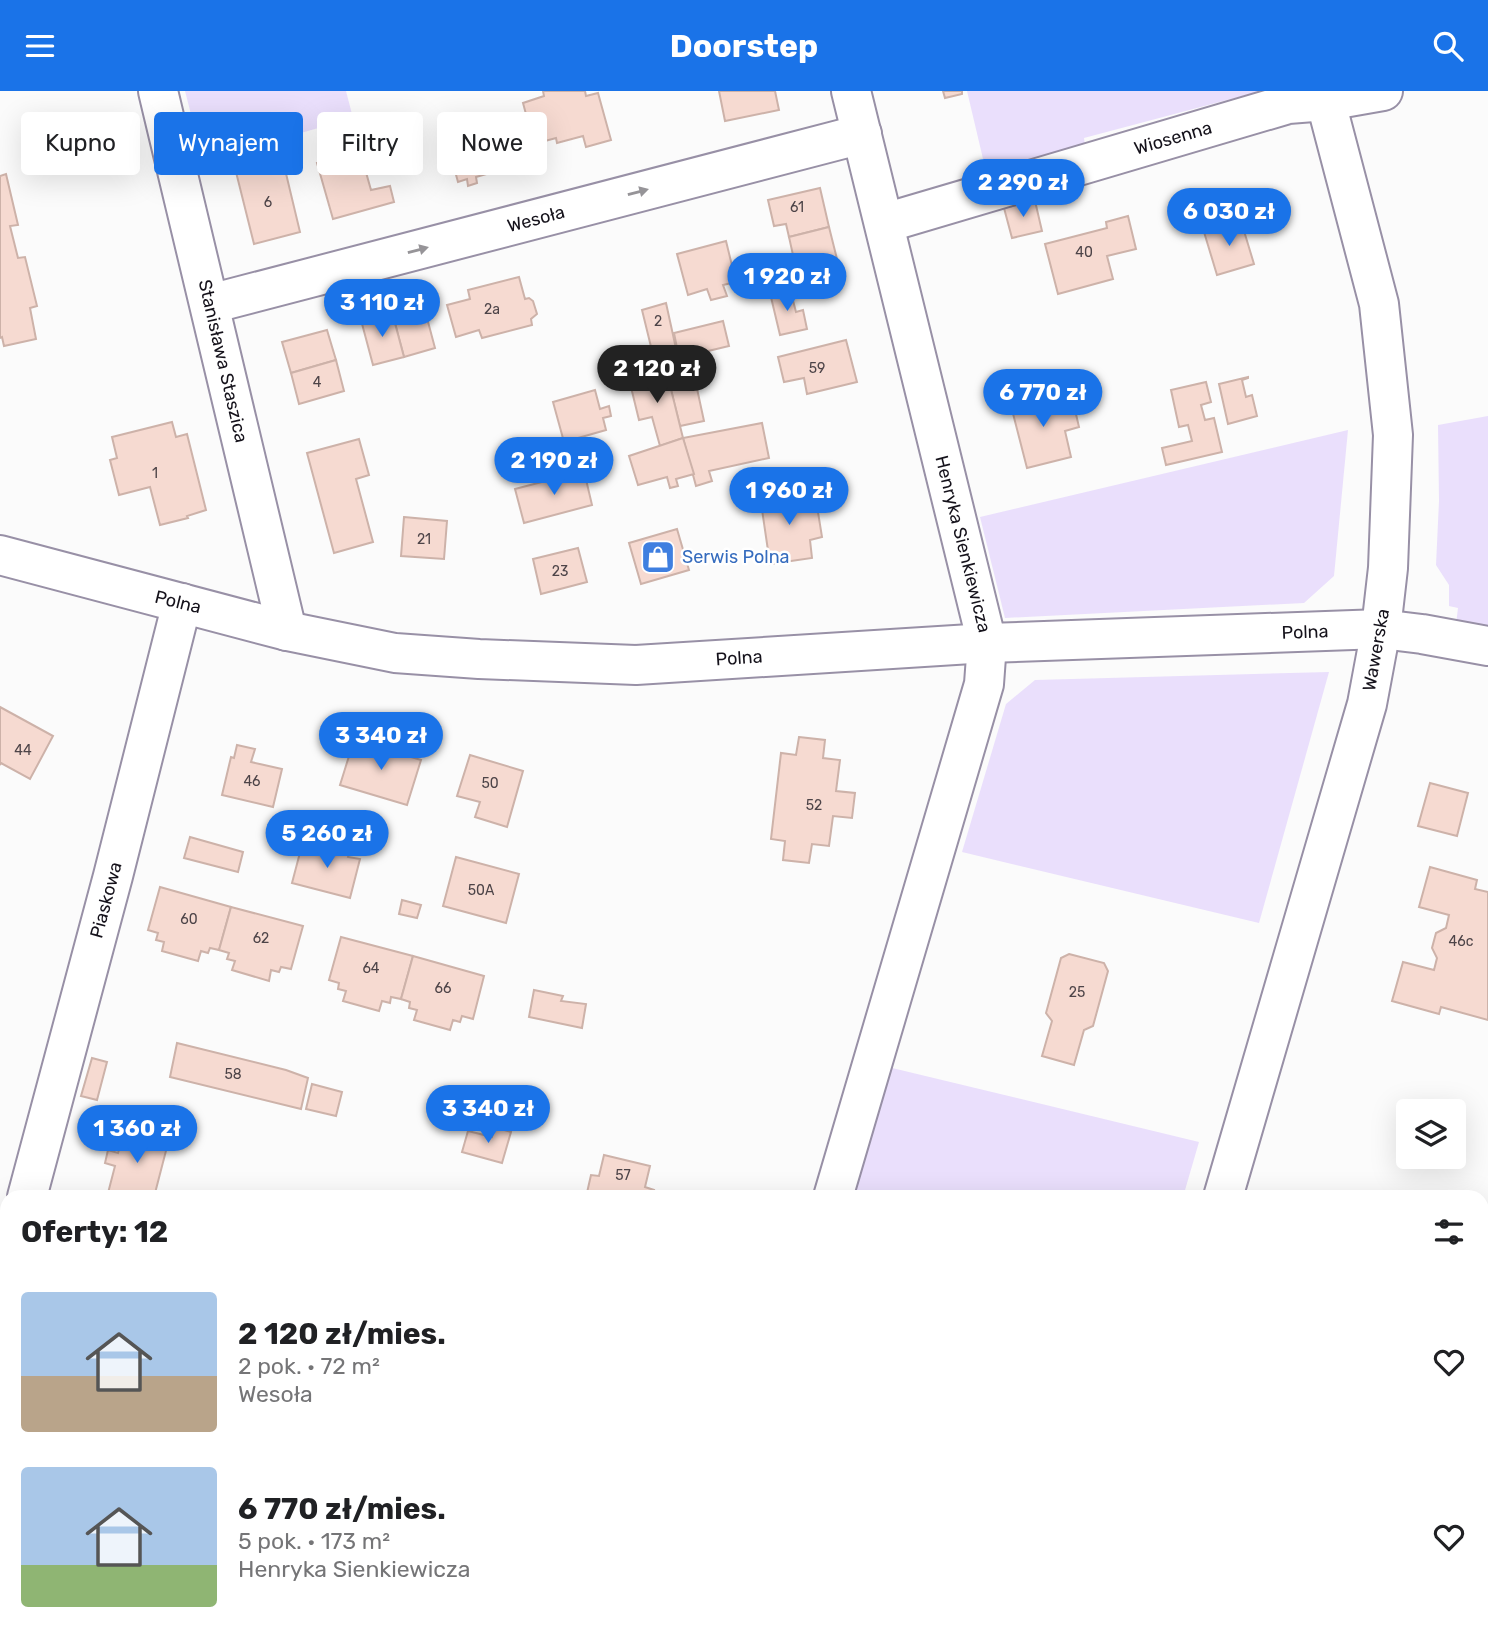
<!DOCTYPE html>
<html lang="pl">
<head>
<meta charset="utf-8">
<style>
	:root { --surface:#fff; --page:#f2f2f2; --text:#202124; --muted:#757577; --accent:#1a73e8 }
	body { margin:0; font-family:Rubik,sans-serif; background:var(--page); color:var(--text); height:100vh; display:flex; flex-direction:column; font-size:26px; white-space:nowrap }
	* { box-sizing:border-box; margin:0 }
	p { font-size:23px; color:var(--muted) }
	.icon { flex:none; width:38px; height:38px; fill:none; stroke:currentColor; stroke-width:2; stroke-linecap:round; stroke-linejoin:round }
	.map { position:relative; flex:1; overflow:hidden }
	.details { position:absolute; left:0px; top:1099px; width:1489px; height:450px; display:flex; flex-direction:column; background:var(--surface); border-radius:21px 21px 0 0; box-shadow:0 7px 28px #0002 }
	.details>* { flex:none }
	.top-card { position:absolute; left:21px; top:21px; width:700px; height:63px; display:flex; gap:14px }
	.tools { position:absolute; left:1396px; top:1008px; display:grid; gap:14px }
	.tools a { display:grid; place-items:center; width:70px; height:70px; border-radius:7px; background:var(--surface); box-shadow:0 7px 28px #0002; font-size:35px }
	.price { position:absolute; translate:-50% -60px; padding:0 16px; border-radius:24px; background:var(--accent); color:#fff; font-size:23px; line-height:46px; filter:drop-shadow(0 2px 4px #0008) }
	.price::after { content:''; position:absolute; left:50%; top:42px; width:21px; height:16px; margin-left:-10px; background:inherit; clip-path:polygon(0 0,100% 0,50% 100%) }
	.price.active { background:#222; color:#fff }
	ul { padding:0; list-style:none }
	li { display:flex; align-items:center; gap:21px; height:175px; padding:0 21px }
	li span { display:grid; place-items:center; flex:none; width:196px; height:140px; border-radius:7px; color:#555 }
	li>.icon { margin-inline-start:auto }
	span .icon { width:84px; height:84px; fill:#fffc; stroke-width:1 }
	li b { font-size:30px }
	h2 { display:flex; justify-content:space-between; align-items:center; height:84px; padding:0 21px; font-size:30px }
	.chip { padding:0 24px; border-radius:7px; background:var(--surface); box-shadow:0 7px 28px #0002; font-size:24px; line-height:63px }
	.chip.active { background:var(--accent); color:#fff }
	header { display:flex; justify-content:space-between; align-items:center; height:91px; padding:0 21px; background:var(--accent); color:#fff; font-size:32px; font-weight:700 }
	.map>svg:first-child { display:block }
	.industrial { fill:#fcebfd }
	.green { fill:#eadffc }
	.building { fill:#f6dad1; stroke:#cdb2a9; stroke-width:2 }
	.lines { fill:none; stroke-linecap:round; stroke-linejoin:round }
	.minor-casing { stroke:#9890a6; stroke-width:42 }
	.tertiary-casing { stroke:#9890a6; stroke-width:42 }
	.minor { stroke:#fff; stroke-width:38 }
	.tertiary { stroke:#fff; stroke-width:38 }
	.oneway { fill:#969498 }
	.labels { text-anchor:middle; stroke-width:5; stroke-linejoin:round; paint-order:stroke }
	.number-label { font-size:14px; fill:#4d4448 }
	.street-label { font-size:18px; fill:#15121b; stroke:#fff }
	.shop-label { font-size:18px; fill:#366cbe; stroke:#fff; text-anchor:start }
</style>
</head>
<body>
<header><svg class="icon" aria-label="menu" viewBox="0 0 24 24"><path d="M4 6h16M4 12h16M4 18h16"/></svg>Doorstep<svg class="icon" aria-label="search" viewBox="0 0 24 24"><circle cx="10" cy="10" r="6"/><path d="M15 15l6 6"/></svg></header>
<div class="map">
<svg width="1488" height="1548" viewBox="0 0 1488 1548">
	<rect width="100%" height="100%" fill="#fbfbfb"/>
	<polygon class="industrial" points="735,1542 941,1542 962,1548 733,1548"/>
	<g class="green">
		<polygon points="185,0 346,0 353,27 203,70"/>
		<polygon points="967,0 1261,0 1084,47 1086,61 988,89"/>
		<polygon points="1488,325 1488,539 1456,533 1458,517 1449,515 1449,494 1436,474 1439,410 1438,334"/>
		<polygon points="1348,339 1334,485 1304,512 1005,527 980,426"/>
		<polygon points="1329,581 1259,832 962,761 1006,613 1035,589"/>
		<polygon points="888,976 1199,1051 1183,1106 853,1106"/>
		<polygon points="1487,1356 1488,1548 1436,1548 1438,1542 1482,1542 1482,1373"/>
		<polygon points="941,1542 1057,1542 1056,1548 962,1548"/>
		<polygon points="1168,1542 1343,1542 1366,1548 1166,1548"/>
	</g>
	<g class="building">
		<polygon points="543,0 585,0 586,5 598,2 611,49 586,56 583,45 557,52 556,47 534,53 523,12 544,5"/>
		<polygon points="719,0 775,0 779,19 725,30"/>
		<polygon points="943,0 962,0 962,3 945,7"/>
		<polygon points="403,26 414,68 399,72 388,31"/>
		<polygon points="503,48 511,76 476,86 477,92 468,95 467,88 458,91 450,62"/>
		<polygon points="360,60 371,99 390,95 394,111 333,128 317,72"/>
		<polygon points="283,70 300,141 254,153 236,81"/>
		<polygon points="6,83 18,134 10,135 18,167 25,166 37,215 30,217 36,248 4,255 2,246 0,247 0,85"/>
		<polygon points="820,97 829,136 789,146 786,133 774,135 768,109"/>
		<polygon points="1035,110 1042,140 1012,147 1004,117"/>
		<polygon points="1128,125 1136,158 1107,165 1113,188 1058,203 1045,153 1107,137 1106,131"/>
		<polygon points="1241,130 1254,173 1217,184 1204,141"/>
		<polygon points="829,136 838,172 797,182 789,146"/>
		<polygon points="726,150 736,191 723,194 727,205 711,209 707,198 688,204 677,163"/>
		<polygon points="519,186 525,208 529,207 533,210 537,223 531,228 532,234 482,247 479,239 456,246 447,214 470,208 468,199"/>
		<polygon points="790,198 796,221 803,219 807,238 780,244 770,202"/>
		<polygon points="423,212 435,257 404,266 392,221"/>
		<polygon points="666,212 677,262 654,268 642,219"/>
		<polygon points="392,221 404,266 373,274 361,229"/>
		<polygon points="723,230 729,255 679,267 674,242"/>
		<polygon points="327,239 336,269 291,282 282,251"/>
		<polygon points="846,249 857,291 807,303 804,287 784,291 778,266"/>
		<polygon points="702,261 709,290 696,293 704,330 680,335 664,271"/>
		<polygon points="336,269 344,300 299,313 291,282"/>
		<polygon points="666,278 683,347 660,355 652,326 639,329 629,288"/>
		<polygon points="1248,286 1248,287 1242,289 1246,306 1252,304 1257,325 1228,333 1219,293"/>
		<polygon points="1206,291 1211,311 1201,314 1205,329 1214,327 1222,361 1166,374 1162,357 1192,350 1188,334 1179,336 1171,299"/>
		<polygon points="595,299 600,318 609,315 611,325 603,327 606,339 564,351 553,311"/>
		<polygon points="1055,300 1060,322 1075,319 1079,336 1065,340 1071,366 1027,377 1010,311"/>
		<polygon points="172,331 176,346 187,343 206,419 187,425 188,427 160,434 150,396 119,404 110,369 117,367 112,346"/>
		<polygon points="762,332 769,367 709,380 712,390 696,395 683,347"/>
		<polygon points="683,347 694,383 676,388 678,395 670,397 667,386 638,394 629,365"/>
		<polygon points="359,348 369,384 356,388 373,451 334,462 307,362"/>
		<polygon points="584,380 592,414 524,432 515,398"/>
		<polygon points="802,399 805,417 817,415 822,446 810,449 812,467 770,473 760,405"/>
		<polygon points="404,426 447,430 444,468 401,465"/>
		<polygon points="677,438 689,479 641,493 629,452"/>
		<polygon points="578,457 587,491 541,503 533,468"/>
		<polygon points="0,616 53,645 30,688 1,672 0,674"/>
		<polygon points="799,646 825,649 823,667 840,669 836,700 855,702 852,727 833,725 829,755 812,753 809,772 783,769 785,750 771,748 781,662 796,664"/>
		<polygon points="354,649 376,656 378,651 399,657 398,662 421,669 407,714 340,694"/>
		<polygon points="237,654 255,658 251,671 282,678 273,716 222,704 231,666 234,667"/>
		<polygon points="470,664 523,680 507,736 475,726 480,711 457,705"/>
		<polygon points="1430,692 1468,702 1457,745 1418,735"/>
		<polygon points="190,746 243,761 238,781 184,767"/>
		<polygon points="338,749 351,752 348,766 360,768 350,807 292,792 302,754 335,762"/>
		<polygon points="456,766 519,783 506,832 443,815"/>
		<polygon points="1430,776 1477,789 1475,798 1488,801 1488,929 1441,916 1439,923 1392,910 1403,871 1434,879 1437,867 1432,857 1436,842 1446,837 1449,824 1419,816"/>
		<polygon points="160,796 231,816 219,859 210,857 208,862 201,860 198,870 162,860 164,851 156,849 158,842 148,839"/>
		<polygon points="402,809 421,814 417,827 399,823"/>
		<polygon points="231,816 303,835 291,878 281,876 279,881 271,879 269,890 232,879 235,870 227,868 229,862 219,859"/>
		<polygon points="341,846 413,865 401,908 391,906 390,912 382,910 379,920 343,910 346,900 338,898 339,892 329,889"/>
		<polygon points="1069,863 1104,872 1108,880 1093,935 1084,939 1074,974 1042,965 1052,930 1046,922 1061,867"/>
		<polygon points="413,865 484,885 473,928 462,925 460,931 453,929 450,939 414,929 417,919 409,917 410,911 401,908"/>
		<polygon points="534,899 563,905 561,910 586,913 582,937 529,926"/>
		<polygon points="177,952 286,979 308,987 301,1018 170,986"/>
		<polygon points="92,967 107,971 97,1009 81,1005"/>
		<polygon points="312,993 342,1001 336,1025 306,1018"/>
		<polygon points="148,1036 154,1040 155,1049 168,1052 154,1106 107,1106 115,1075 105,1072 108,1059 118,1062 124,1041 135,1044 140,1037"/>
		<polygon points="494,1036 511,1041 502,1072 462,1061 468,1040 492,1046"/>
		<polygon points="604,1064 650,1075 645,1096 654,1099 652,1106 586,1106 591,1084 599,1085"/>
		<polygon points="0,1482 7,1484 7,1542 22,1542 20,1547 2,1542 4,1535 0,1534"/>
		<polygon points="22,1542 62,1542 60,1548 40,1544 39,1548 24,1548 20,1547"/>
		<polygon points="212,1542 245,1542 259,1546 259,1548 210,1548"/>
		<polygon points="546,1542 633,1542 631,1548 566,1548"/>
	</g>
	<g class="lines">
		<g class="minor-casing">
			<g id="minor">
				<polyline points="158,0 287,540"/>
				<polyline points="885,132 1288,13 1326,10 1383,0"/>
				<polyline points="210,213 862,43"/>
				<polyline points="0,464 287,540 395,562 479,568 636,574 987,552 1381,538 1422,543 1488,555"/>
				<polyline points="27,1106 113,785 182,512"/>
				<polyline points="833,1106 984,593 987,552 851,0"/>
				<polyline points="0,1207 7,1181"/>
				<polyline points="704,1548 706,1542"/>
			</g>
		</g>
		<g class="tertiary-casing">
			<g id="tertiary">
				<polyline points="1223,1106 1367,613 1381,538 1388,477 1393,344 1379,213 1323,0"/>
				<polyline points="1099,1548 1101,1542"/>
			</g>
		</g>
		<use href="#minor" class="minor"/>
		<use href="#tertiary" class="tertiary"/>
	</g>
	<defs><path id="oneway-solid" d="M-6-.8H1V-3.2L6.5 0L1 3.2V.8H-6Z" transform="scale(1.75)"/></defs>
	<g class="oneway">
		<use href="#oneway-solid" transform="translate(638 101) rotate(-15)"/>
		<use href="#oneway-solid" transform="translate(418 159) rotate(-15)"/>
	</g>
	<defs>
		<g id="shop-square" transform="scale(1.75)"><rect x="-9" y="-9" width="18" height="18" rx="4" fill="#3f7fe0" stroke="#fff"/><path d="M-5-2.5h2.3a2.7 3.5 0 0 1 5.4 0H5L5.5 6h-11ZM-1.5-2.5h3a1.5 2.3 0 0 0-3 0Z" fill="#fff"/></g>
	</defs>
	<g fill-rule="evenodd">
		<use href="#shop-square" x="658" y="466"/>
	</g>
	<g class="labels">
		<g class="number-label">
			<text x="268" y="116">6</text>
			<text x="797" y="121">61</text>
			<text x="1084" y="166">40</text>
			<text x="492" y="223">2a</text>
			<text x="658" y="235">2</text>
			<text x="817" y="282">59</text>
			<text x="317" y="296">4</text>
			<text x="155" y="387">1</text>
			<text x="424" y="453">21</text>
			<text x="560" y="485">23</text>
			<text x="23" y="664">44</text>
			<text x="252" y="695">46</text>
			<text x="490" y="697">50</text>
			<text x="814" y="719">52</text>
			<text x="481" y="804">50A</text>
			<text x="189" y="833">60</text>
			<text x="261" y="852">62</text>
			<text x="1461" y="855">46c</text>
			<text x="371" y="882">64</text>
			<text x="443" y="902">66</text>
			<text x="1077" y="906">25</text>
			<text x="233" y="988">58</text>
			<text x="623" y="1089">57</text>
		</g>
		<g class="street-label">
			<text transform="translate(1173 47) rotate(-16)" y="6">Wiosenna</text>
			<text transform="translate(536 128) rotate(-15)" y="6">Wesoła</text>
			<text transform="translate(223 270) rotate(77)" y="6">Stanisława Staszica</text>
			<text transform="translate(963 453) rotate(76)" y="6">Henryka Sienkiewicza</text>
			<text transform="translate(178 511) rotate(14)" y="6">Polna</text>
			<text transform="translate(1305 541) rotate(-2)" y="6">Polna</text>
			<text transform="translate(1376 559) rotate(-80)" y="6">Wawerska</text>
			<text transform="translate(739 567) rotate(-4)" y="6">Polna</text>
			<text transform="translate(106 809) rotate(-75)" y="6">Piaskowa</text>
		</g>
		<g class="shop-label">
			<text x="682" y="472">Serwis Polna</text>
		</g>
	</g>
</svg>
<div class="tools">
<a><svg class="icon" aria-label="layers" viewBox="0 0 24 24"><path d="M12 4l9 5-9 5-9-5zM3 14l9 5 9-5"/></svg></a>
</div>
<b class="price" style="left:1023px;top:128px">2 290 zł</b>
<b class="price" style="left:1229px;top:157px">6 030 zł</b>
<b class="price" style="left:787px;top:222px">1 920 zł</b>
<b class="price" style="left:382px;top:248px">3 110 zł</b>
<b class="price active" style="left:657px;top:314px">2 120 zł</b>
<b class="price" style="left:1043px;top:338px">6 770 zł</b>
<b class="price" style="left:554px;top:406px">2 190 zł</b>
<b class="price" style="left:789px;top:436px">1 960 zł</b>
<b class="price" style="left:381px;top:681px">3 340 zł</b>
<b class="price" style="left:327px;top:779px">5 260 zł</b>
<b class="price" style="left:488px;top:1054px">3 340 zł</b>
<b class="price" style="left:137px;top:1074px">1 360 zł</b>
<div class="top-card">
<a class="chip">Kupno</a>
<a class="chip active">Wynajem</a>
<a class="chip">Filtry</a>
<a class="chip">Nowe</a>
</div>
<section class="details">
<h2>Oferty: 12<svg class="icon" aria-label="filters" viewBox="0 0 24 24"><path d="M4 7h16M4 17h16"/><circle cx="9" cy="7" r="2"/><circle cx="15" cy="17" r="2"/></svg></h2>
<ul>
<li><span style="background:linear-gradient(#a9c7e8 60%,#b9a48a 0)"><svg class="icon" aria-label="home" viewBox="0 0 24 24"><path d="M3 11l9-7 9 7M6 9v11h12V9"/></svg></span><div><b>2 120 zł/mies.</b><p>2 pok. · 72 m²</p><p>Wesoła</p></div><svg class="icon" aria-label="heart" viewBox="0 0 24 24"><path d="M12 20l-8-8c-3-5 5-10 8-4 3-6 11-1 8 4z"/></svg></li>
<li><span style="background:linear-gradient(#a9c7e8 70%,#8fb573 0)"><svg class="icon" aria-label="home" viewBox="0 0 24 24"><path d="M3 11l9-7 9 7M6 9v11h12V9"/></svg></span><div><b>6 770 zł/mies.</b><p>5 pok. · 173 m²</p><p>Henryka Sienkiewicza</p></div><svg class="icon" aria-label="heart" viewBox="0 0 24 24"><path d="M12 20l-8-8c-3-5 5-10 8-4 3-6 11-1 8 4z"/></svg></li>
</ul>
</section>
</div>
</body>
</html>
